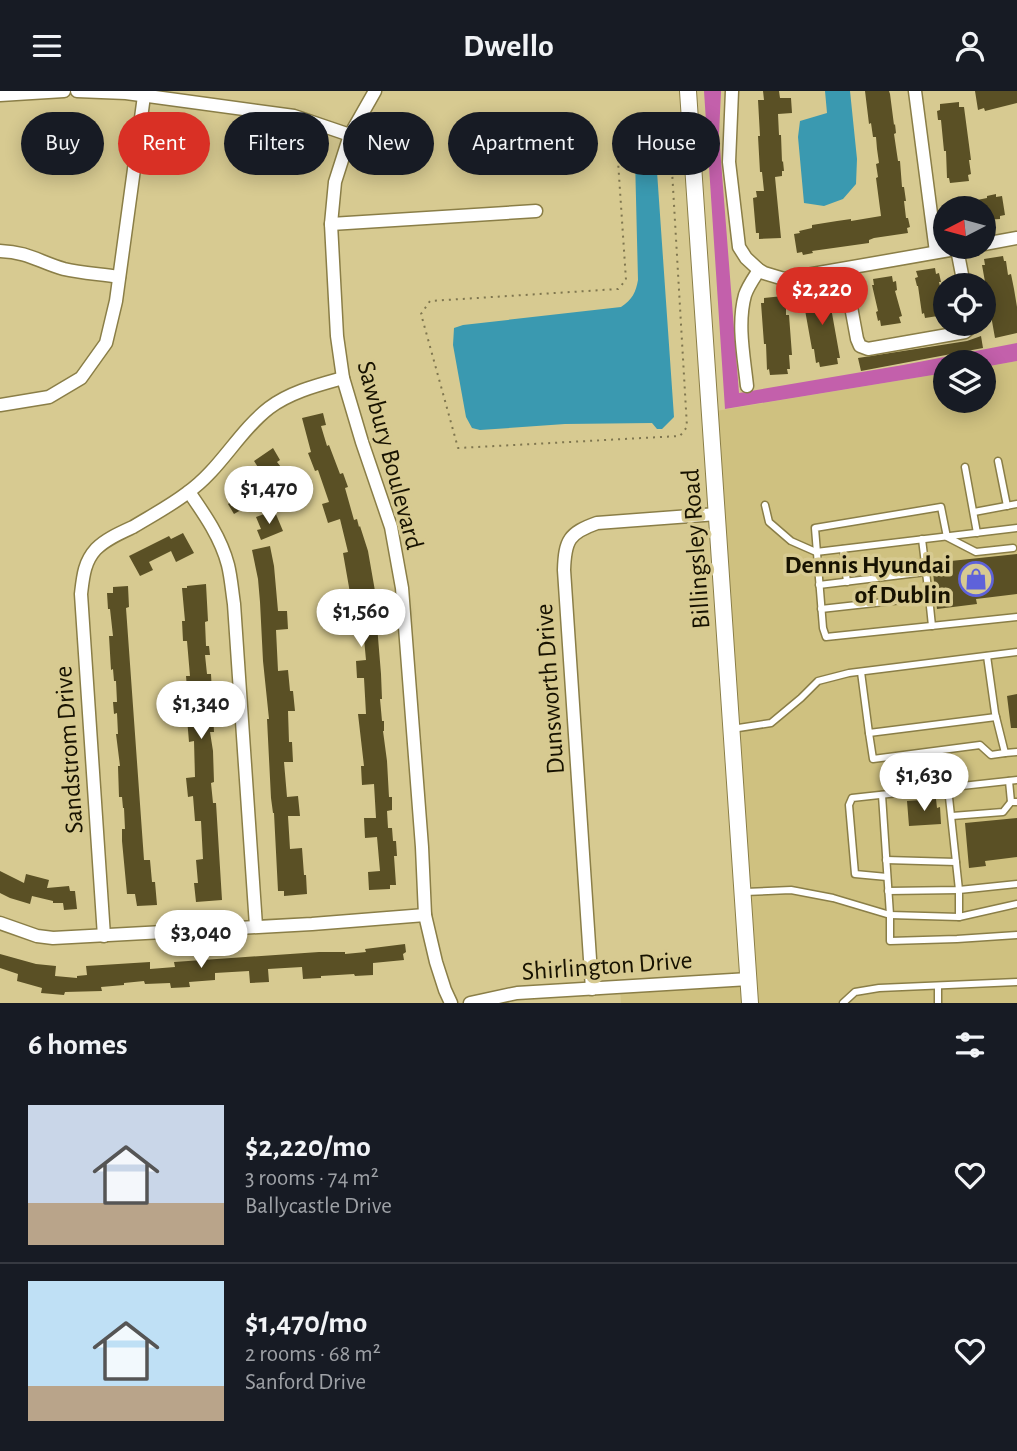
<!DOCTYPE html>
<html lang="en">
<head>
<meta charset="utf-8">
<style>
	:root { --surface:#171b24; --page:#20242c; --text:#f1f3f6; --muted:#9ea1a6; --line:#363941; --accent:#d93025 }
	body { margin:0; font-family:"Alegreya Sans",sans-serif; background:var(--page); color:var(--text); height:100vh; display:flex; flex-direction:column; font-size:26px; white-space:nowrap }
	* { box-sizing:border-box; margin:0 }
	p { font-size:23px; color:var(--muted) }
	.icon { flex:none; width:38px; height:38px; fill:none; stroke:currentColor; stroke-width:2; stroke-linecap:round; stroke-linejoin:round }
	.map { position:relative; height:912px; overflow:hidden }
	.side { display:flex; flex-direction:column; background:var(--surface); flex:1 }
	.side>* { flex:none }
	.banner { position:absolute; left:21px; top:21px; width:976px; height:63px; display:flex; gap:14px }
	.needle { width:46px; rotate:264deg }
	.fabs { position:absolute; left:933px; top:105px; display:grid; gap:14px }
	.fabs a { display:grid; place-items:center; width:63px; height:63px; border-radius:50%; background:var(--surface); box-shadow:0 4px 18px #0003; font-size:35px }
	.price { position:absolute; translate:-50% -60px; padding:0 16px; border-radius:24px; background:#fff; color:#222; font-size:23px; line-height:46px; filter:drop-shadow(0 2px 4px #0008) }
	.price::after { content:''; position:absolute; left:50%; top:42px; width:21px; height:16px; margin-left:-10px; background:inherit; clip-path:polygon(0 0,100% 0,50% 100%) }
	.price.current { background:var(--accent); color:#fff }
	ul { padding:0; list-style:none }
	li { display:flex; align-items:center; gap:21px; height:175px; padding:0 28px }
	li+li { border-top:2px solid var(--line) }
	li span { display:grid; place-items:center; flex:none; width:196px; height:140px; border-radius:0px; color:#555 }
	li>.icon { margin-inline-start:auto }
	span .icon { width:84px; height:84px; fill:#fffc; stroke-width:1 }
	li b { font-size:30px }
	h2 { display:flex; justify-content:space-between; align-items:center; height:84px; padding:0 28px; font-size:30px }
	.chip { padding:0 24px; border-radius:32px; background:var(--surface); box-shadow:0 4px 18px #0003; font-size:24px; line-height:63px }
	.chip.current { background:var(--accent); color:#fff }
	header { display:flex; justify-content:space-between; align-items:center; height:91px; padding:0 28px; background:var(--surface); font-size:32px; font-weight:700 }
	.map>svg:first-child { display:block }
	.built { fill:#cfc180 }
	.forest { fill:#c360ab }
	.water { fill:#3a99b0 }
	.building { fill:#5a5025 }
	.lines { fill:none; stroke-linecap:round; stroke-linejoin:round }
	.service-casing { stroke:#8a7e47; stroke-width:9 }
	.minor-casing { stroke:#8a7e47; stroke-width:15 }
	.tertiary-casing { stroke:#8a7e47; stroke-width:18 }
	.path { stroke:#7f764f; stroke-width:2; stroke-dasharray:2 5; stroke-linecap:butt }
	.service { stroke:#fff; stroke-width:6 }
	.minor { stroke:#fff; stroke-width:12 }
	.tertiary { stroke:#fff; stroke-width:16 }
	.labels { text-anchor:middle; stroke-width:7; stroke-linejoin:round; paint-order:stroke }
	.street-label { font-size:26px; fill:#171200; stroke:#d7ca91 }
	.poi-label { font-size:26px; font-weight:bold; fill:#171200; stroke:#d7ca91; text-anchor:end }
</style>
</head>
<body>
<header><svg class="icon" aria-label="menu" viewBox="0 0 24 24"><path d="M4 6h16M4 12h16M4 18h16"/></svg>Dwello<svg class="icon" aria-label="person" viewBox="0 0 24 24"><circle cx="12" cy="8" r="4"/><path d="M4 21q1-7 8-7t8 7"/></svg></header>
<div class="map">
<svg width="1017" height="912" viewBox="0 0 1017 912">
	<rect width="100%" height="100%" fill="#d7ca91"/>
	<polygon class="built" points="1017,270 1017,912 621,912 620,896 748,888 710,321 945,282 945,310 984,310 984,276"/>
	<polygon class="forest" points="704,0 721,0 719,44 739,302 903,274 1017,252 1017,270 984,276 984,271 945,271 945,282 725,318"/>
	<g class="water">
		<polygon points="825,0 850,0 857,68 856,93 843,108 824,115 804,112 798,46 800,30 827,22"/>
		<path d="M653,62L656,66L674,326L662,338H657L652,332L565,333L480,339L472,337L466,326L453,254L454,237L463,234L621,216C632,209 636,201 638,189L635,67L638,64Z"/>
	</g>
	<g class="building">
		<polygon points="763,0 779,0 780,7 791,7 792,22 778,23 779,44 781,44 782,71 783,70 784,80 782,80 782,85 775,86 781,147 759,148 759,142 756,142 753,107 757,106 756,100 764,100 762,81 760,81 758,45 760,45 758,9 764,9"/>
		<polygon points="865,0 889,0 890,3 894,34 895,33 896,42 894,43 898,70 900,70 902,96 904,96 906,110 904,110 906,127 908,127 910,136 907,137 908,142 874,147 869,149 869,152 812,160 813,162 803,164 802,161 797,162 794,143 800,142 799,140 812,137 812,134 837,130 851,128 851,130 881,125 876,87 878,86 876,73 879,72 877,58 876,46 873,46 871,32 869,33"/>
		<polygon points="975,0 1017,0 1017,12 985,20 984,17 978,19"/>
		<polygon points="959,11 959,16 964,16 971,69 969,69 971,83 968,84 969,90 950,92 949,87 947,87 946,60 944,60 941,29 938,29 937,20 940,19 940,13"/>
		<polygon points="996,103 996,106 1002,105 1005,124 1000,125 1000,128 984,129 984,117 957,117 957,113 987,107 987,105"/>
		<polygon points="1003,165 1004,170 1006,170 1008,184 1011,183 1014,198 1017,216 1017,242 995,247 982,174 985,174 984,168"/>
		<polygon points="935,177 936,183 939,182 941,191 939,191 945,216 943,218 944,224 925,227 924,222 922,223 918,195 917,195 915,187 918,186 916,180"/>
		<polygon points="892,185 893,191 896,190 897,199 895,200 902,225 899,226 901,232 881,235 880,229 878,230 876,221 878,220 872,194 874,194 873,188"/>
		<polygon points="825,195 825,201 828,200 840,267 837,267 838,273 820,276 819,271 816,272 814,258 812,258 805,219 807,219 804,204 807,204 806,199"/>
		<polygon points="783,205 783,211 786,210 786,224 789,224 792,264 789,264 790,278 787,278 788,283 770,284 769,278 767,279 766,253 764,253 761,212 764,212 764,207"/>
		<polygon points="981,245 983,257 861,280 858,267 967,250"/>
		<polygon points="323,322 326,334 321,335 327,355 329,354 340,383 343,382 348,396 345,397 354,429 357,428 359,436 360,435 368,460 375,500 370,501 372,522 376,522 381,583 382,608 380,608 382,630 384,630 384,640 383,640 387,670 389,706 392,706 392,719 387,720 388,737 392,737 393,750 396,750 397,765 394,765 396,794 390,794 390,798 369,799 368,781 380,780 377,746 365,747 364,727 376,727 374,693 362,694 361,675 364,675 358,623 366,623 364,587 357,587 356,570 366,569 363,537 351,538 350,519 353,519 343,462 348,461 340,428 328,432 322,413 329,411 318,379 315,380 308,362 311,361 302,327"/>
		<polygon points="273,357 280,369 277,371 281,376 265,387 254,370"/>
		<polygon points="242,392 253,412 234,423 228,413 234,409 228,400"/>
		<polygon points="275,421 283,440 261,449 257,439 261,438 256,426 267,422 268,424"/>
		<polygon points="183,442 194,462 176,471 171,460 149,471 153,479 140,485 129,465 169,445 171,448"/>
		<polygon points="270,455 274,475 278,520 287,520 288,538 276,539 278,580 288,579 290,600 293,600 295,620 288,620 289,651 292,651 293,671 284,671 287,706 298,705 300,725 288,725 290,758 302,757 304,784 306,784 307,803 284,805 284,800 278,800 274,722 273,722 271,707 267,628 269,628 263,570 260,511 258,488 252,459"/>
		<polygon points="1017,463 1017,503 976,508 977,513 937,518 932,472"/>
		<polygon points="206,493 208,530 205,531 206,555 209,555 210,564 205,564 207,583 211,583 214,641 210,641 213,660 214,691 211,692 213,712 216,712 222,809 196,811 194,792 198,792 196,769 203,768 201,730 195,730 193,705 188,706 186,687 195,686 194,650 189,651 187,627 183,628 182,611 188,610 186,585 190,585 187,550 183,550 182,530 185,530 182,497 187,497 187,495"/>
		<polygon points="128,495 129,516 126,517 144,769 150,769 152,791 155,791 157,814 137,815 135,803 127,803 122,750 122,738 125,738 124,717 123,717 122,706 119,706 118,675 120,675 116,643 118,643 117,622 114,623 113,611 117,611 116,590 114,590 113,578 111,579 109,545 113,545 110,518 108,518 107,502 113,502 113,496"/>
		<polygon points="1017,603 1017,637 1011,637 1007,605"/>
		<polygon points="936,708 937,717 940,716 941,733 909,735 907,710"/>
		<polygon points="1017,727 1017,766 985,770 986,775 969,777 965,732"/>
		<polygon points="0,780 24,792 26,783 49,789 47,797 69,795 70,800 75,800 77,818 64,819 63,812 53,812 53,810 32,805 30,813 10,807 0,802"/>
		<polygon points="405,853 406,861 403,863 404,869 373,872 373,884 355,885 354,883 321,885 321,887 303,888 302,876 268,878 269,891 250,892 249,880 215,882 215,889 189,891 190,896 171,897 170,892 145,893 144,890 124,892 124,894 101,896 102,900 65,901 64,904 41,902 42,897 17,890 18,883 0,877 0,863 36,873 56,875 55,885 77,887 77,885 87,884 86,875 150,871 150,878 175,876 174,871 319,861 345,861 345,863 366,861 365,858"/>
	</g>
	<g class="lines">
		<g class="service-casing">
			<g id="service">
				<polyline points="998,370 1007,415"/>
				<polyline points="965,376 977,442"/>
				<polyline points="765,414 769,431 791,450 816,461 1017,437"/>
				<polyline points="974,421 1017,413"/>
				<polyline points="922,448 929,506"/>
				<polyline points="1013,457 976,461 947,446 941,416 815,437 823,537 826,546 1017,526"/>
				<polyline points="843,458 847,491"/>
				<polyline points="819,494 926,481"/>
				<polyline points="821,518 929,506 932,535"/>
				<polyline points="987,565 995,622 1005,662 1017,661"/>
				<polyline points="861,581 869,642 996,626"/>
				<polyline points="732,638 771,632 801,607 818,590 849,582 1017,561"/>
				<polyline points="869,642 873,668 980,654 991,664 1005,662"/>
				<polyline points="1009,690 1011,711"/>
				<polyline points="882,704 890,824 890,850 957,848 1017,844"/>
				<polyline points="952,725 1003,721 1011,711 1017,711"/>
				<polyline points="886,769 956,771"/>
				<polyline points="887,786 855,783 849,714 852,707 1017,689"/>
				<polyline points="888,800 959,799 948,697"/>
				<polyline points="745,801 791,799 833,807 890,824 959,826 1017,813"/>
				<polyline points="959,826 959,799 1017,793"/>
				<polyline points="938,895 938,912"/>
				<polyline points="843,912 855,901 879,897 1017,891"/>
			</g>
		</g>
		<g class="minor-casing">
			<g id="minor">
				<polyline points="77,0 126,2 294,25 350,44"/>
				<polyline points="375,0 350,44 335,91 331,133 337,245 343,287 362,351 391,436 402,497 422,756 425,824 436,871 445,899 451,912"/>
				<polyline points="732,0 729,71 739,156 746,167 759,179 764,182 784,188 967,156"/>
				<polyline points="915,0 936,161"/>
				<polyline points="0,4 64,0"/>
				<polyline points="331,133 536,120"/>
				<polyline points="984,153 1017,147"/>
				<polyline points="957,158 964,194"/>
				<path d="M0,160C29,161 39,171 64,178C81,182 100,183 119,186"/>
				<polyline points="844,178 857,248 860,255 868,258 965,241 970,237 970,233"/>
				<path d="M747,295C744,266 737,233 745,204C748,195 754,187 759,179"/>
				<polyline points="0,314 49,306 81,287 106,252 116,210 144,5"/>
				<path d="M189,401C205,424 221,447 228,474C231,486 232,500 234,513L256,835"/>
				<polyline points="0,832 37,845 53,847 312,833 425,824"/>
				<path d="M104,845L81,503C83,486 84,471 96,458C106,448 120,442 133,436C151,425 170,415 187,402C220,379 238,341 269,317C290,301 318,294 343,287"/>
				<path d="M592,898L564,479C565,449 569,442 597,432L717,423"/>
				<polyline points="470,912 517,902 749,888"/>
			</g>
		</g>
		<g class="tertiary-casing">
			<polyline id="tertiary" points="688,0 750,912"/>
		</g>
		<polygon class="path" points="663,41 670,45 687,336 680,345 458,357 421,223 430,210 618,198 626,189 617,55 623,43"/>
		<use href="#service" class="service"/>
		<use href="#minor" class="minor"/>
		<use href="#tertiary" class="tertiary"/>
	</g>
	<defs>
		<g id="shop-ring" transform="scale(1.75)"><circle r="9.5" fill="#d7ca91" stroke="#5e62da" stroke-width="1.5"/><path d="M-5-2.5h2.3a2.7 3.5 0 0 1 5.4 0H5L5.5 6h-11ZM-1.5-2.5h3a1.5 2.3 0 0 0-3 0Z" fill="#5e62da"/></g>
	</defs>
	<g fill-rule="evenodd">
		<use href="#shop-ring" x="976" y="488"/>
	</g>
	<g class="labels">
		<g class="street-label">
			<text transform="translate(391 364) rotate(75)" y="9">Sawbury Boulevard</text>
			<text transform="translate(695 458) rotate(-94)" y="9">Billingsley Road</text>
			<text transform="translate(549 598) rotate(-94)" y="9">Dunsworth Drive</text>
			<text transform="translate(68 659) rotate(-94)" y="9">Sandstrom Drive</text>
			<text transform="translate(607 874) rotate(-4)" y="9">Shirlington Drive</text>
		</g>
		<g class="poi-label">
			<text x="951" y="482">Dennis Hyundai<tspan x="951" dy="30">of Dublin</tspan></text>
		</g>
	</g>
</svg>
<div class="fabs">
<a><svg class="needle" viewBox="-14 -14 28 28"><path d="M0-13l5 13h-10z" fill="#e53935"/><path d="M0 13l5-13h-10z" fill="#9ea1a6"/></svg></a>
<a><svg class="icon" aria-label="locate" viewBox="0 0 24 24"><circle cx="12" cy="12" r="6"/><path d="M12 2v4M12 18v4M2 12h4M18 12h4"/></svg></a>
<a><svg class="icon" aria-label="layers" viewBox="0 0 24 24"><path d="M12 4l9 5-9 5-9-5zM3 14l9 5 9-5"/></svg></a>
</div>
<b class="price current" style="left:822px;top:236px">$2,220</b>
<b class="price" style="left:269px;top:435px">$1,470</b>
<b class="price" style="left:361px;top:558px">$1,560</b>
<b class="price" style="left:201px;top:650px">$1,340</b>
<b class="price" style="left:924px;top:722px">$1,630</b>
<b class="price" style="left:201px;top:879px">$3,040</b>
<div class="banner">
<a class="chip">Buy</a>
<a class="chip current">Rent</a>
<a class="chip">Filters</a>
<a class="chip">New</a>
<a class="chip">Apartment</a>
<a class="chip">House</a>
</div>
</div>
<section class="side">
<h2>6 homes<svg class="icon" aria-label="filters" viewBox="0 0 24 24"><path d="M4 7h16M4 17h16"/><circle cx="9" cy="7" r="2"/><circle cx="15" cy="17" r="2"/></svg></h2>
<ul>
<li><span style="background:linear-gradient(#c9d6e8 70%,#b9a48a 0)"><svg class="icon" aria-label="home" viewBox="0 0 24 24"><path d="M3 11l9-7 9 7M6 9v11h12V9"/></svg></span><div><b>$2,220/mo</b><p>3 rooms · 74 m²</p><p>Ballycastle Drive</p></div><svg class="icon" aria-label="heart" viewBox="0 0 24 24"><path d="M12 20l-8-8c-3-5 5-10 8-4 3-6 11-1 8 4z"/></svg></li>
<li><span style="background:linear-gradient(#bfe0f5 75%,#b9a48a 0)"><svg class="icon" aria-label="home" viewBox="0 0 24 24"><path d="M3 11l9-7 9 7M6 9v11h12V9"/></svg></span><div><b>$1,470/mo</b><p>2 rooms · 68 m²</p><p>Sanford Drive</p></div><svg class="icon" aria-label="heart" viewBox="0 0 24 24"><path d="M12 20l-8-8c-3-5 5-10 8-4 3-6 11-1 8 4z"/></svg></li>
</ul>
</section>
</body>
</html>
